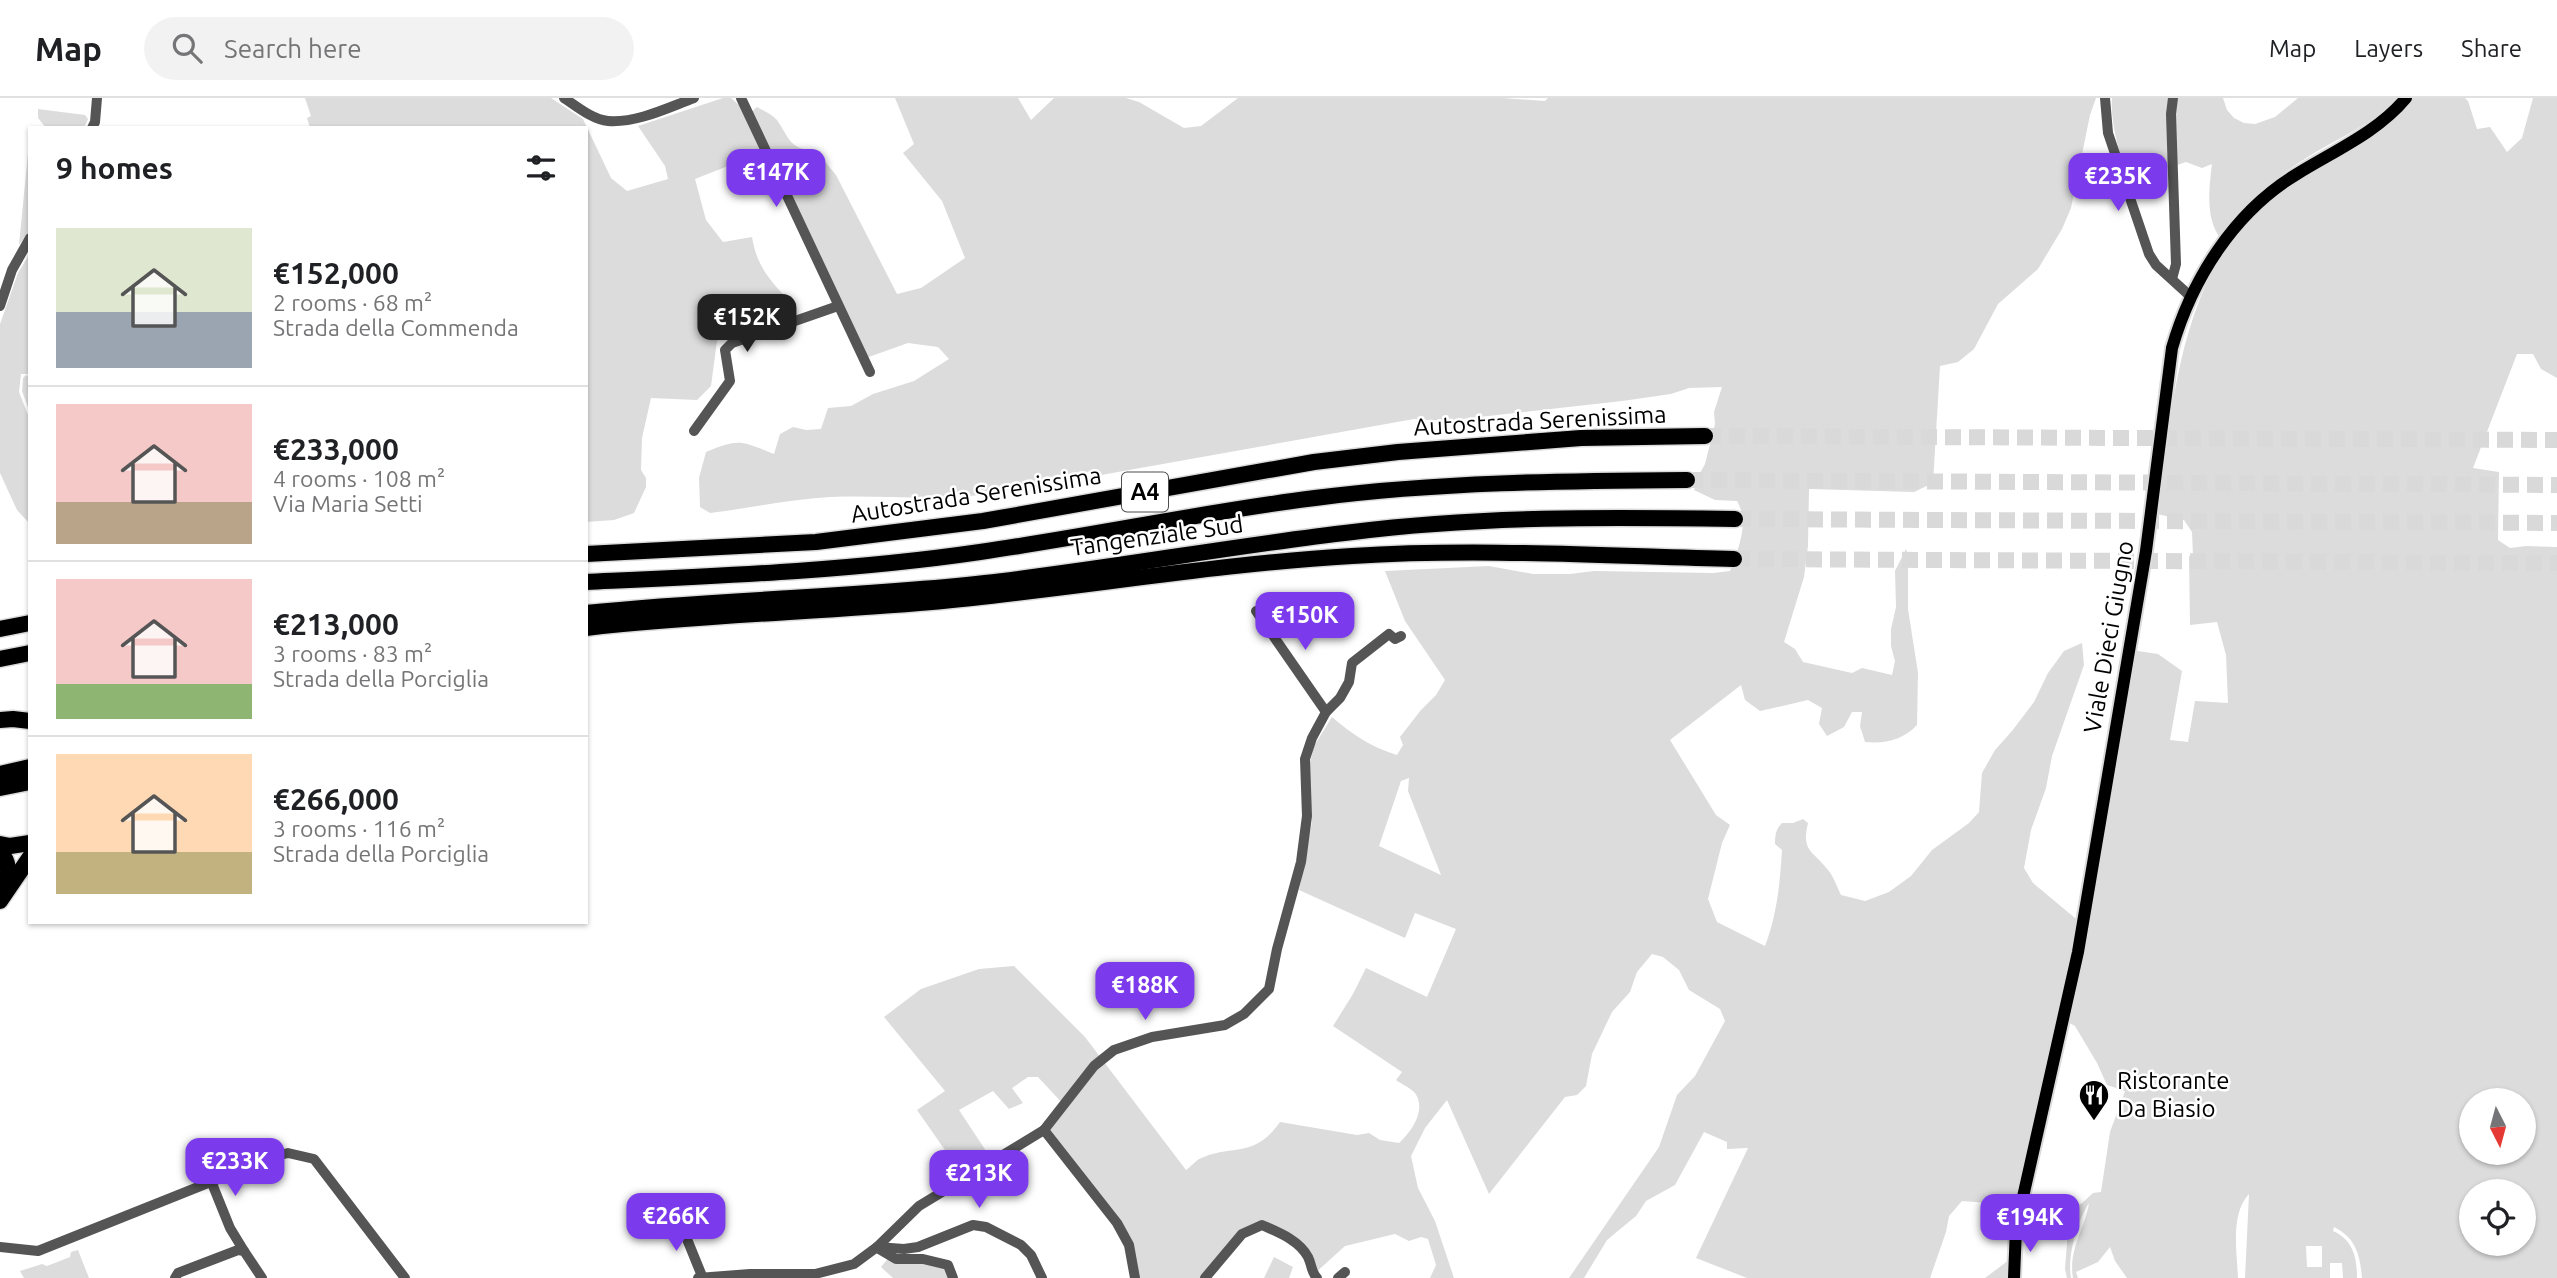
<!DOCTYPE html>
<html lang="en">
<head>
<meta charset="utf-8">
<style>
	:root { --surface:#fff; --page:#f2f2f2; --text:#202124; --muted:#757577; --line:#e0e0e0; --accent:#7c3aed }
	body { margin:0; font-family:Ubuntu,sans-serif; background:var(--page); color:var(--text); height:100vh; display:flex; flex-direction:column; font-size:26px; white-space:nowrap }
	* { box-sizing:border-box; margin:0 }
	p { font-size:23px; color:var(--muted) }
	.icon { flex:none; width:38px; height:38px; fill:none; stroke:currentColor; stroke-width:2; stroke-linecap:round; stroke-linejoin:round }
	.map { position:relative; flex:1; overflow:hidden }
	.side { position:absolute; left:28px; top:28px; width:560px; height:798px; display:flex; flex-direction:column; background:var(--surface); border-radius:0px; box-shadow:0 2px 5px #0004 }
	.side>* { flex:none }
	.needle { width:46px; rotate:174deg }
	.fabs { position:absolute; left:2459px; top:990px; display:grid; gap:14px }
	.fabs a { display:grid; place-items:center; width:77px; height:77px; border-radius:50%; background:var(--surface); box-shadow:0 2px 5px #0004; font-size:35px }
	.price { position:absolute; translate:-50% -60px; padding:0 16px; border-radius:14px; background:var(--accent); color:#fff; font-size:23px; line-height:46px; filter:drop-shadow(0 2px 4px #0008) }
	.price::after { content:''; position:absolute; left:50%; top:42px; width:21px; height:16px; margin-left:-10px; background:inherit; clip-path:polygon(0 0,100% 0,50% 100%) }
	.price.selected { background:#222; color:#fff }
	ul { padding:0; list-style:none }
	li { display:flex; align-items:center; gap:21px; height:175px; padding:0 28px }
	li+li { border-top:2px solid var(--line) }
	li span { display:grid; place-items:center; flex:none; width:196px; height:140px; border-radius:0px; color:#555 }
	li>.icon { margin-inline-start:auto }
	span .icon { width:84px; height:84px; fill:#fffc; stroke-width:1 }
	li b { font-size:30px }
	h2 { display:flex; justify-content:space-between; align-items:center; height:84px; padding:0 28px; font-size:30px }
	header { display:flex; align-items:center; gap:42px; box-sizing:border-box; height:98px; padding:0 35px; background:var(--surface); border-bottom:2px solid var(--line) }
	header strong { font-size:33px }
	nav { display:flex; gap:38px; margin-inline-start:auto; font-size:24px }
	.search { width:490px; height:63px; background:var(--page); display:flex; align-items:center; gap:18px; box-sizing:border-box; padding:0 24px; border-radius:38px; color:var(--muted); font-size:26px }
	.map>svg:first-child { display:block }
	.green { fill:#dcdcdc; fill-rule:evenodd }
	.lines { fill:none; stroke-linecap:round; stroke-linejoin:round }
	.highway-tunnel { stroke:#d9d9d9; stroke-width:16; stroke-dasharray:16 8; stroke-linecap:butt }
	.major-casing { stroke:#dbdbdb; stroke-width:16 }
	.highway-casing { stroke:#dbdbdb; stroke-width:19 }
	.minor { stroke:#555; stroke-width:10 }
	.major { stroke:#000; stroke-width:12 }
	.highway { stroke:#000; stroke-width:16 }
	.labels { text-anchor:middle; stroke-width:5; stroke-linejoin:round; paint-order:stroke }
	.shield { fill:#fff; stroke:#4c4c4c; stroke-width:2 }
	.shield-label { font-size:23px; font-weight:bold; fill:#000 }
	.street-label { font-size:24px; fill:#000; stroke:#fff }
	.poi-label { font-size:24px; fill:#000; stroke:#fff; text-anchor:start }
</style>
</head>
<body>
<header>
<strong>Map</strong>
<div class="search"><svg class="icon" aria-label="search" viewBox="0 0 24 24"><circle cx="10" cy="10" r="6"/><path d="M15 15l6 6"/></svg>Search here</div>
<nav><a>Map</a><a>Layers</a><a>Share</a></nav>
</header>
<div class="map">
<svg width="2557" height="1180" viewBox="0 0 2557 1180">
	<rect width="100%" height="100%" fill="#fff"/>
	<g class="green">
		<path d="M305,0H551L583,21L611,80L627,93L668,81L665,68L638,28L723,0H731L749,16L757,9C764,13 772,16 777,22C790,41 789,51 816,53L836,77L897,196L921,190L965,160L942,103L903,55L914,46L895,0H1018L1031,22L1054,0H1126L1139,4L1184,30L1201,28L1238,0H1503L1545,3L1548,0H2096L2090,17L2071,110L2062,131L2038,171L1998,206L1974,251L1958,264L1940,268L1933,385L1914,394L1809,391L1808,448L1804,479L1784,544L1795,551L1803,564L1852,575L1862,570L1892,577L1895,563L1891,548V531L1896,509L1895,473L1906,451L1908,457V511L1918,575L1917,627C1903,642 1885,646 1865,644L1860,628L1862,614H1852L1844,629L1827,638L1819,626L1822,610L1808,602L1760,613L1745,602L1741,587L1670,642L1716,717L1730,727L1722,745L1708,801L1717,824L1765,848C1777,817 1780,785 1782,752L1775,746C1775,737 1776,731 1782,725H1793L1803,721L1808,725C1801,754 1813,752 1828,772C1834,779 1837,789 1841,797L1865,803L1889,794L1911,778L1932,752L1969,725L1979,714L1982,675L1995,652L2012,633L2034,604L2048,575L2064,553L2082,545L2084,567L2052,658L2046,690L2031,732L2024,770L2033,785L2087,830L2131,552L2158,556L2182,573L2170,642L2188,644L2195,603L2228,605L2226,557L2217,524L2190,527L2189,458H2193L2192,434L2184,422L2157,416C2173,305 2180,164 2280,94C2293,85 2306,74 2319,67C2356,46 2388,35 2413,0H2465L2468,3L2477,31L2490,29L2507,54L2522,40L2533,0H2557V280L2541,271L2533,256H2517L2473,370L2499,374L2498,442L2510,450L2526,448L2557,449V1180H2362C2360,1157 2356,1140 2334,1129L2333,1133C2353,1142 2357,1159 2357,1180H2343L2342,1165H2330V1180H2245L2249,1096C2230,1116 2237,1154 2238,1180H2127L2115,1163L2110,1149L2098,1164L2076,1174L2078,1180H2073C2068,1152 2085,1131 2089,1105C2077,1124 2067,1158 2071,1180H2067L2065,1171L2068,1132L2073,1121L2067,1108L2081,1106L2093,1095L2101,1094L2110,1034L2125,993L2107,987L2097,965L2075,928L2058,919L2015,1107L1962,1103L1949,1118L1946,1134L1930,1180H1747L1696,1160L1748,1050L1727,1051V1044L1704,1034L1675,1087L1646,1103L1636,1118L1607,1142L1584,1180H1569L1659,1049L1677,997L1695,978L1725,923L1720,911L1689,892L1679,872L1663,859L1652,856L1637,874L1630,894L1612,914L1592,956L1586,988L1577,997L1565,999L1489,1096L1447,1002L1425,1030L1411,1058L1418,1090L1435,1123L1454,1180H1430L1436,1167L1428,1141L1421,1139L1409,1143L1395,1136L1345,1148L1313,1177L1308,1159L1262,1127L1242,1136L1205,1180H1135L1129,1147L1044,1032L1064,1007L1038,979H1028L1012,990L1023,1005L1009,1011L993,993L959,1012L990,1059L961,1075L917,1012L945,993L884,919L921,891L979,871L1014,868L1085,939L1186,1072C1190,1069 1195,1064 1199,1061C1232,1045 1253,1062 1280,1024L1357,1037L1369,1035L1380,1042L1399,1045C1411,1034 1427,1012 1415,995C1411,990 1401,986 1396,982L1402,974L1333,928L1353,896L1366,870L1427,899L1456,831L1415,815L1405,840L1299,792L1312,724L1309,669L1314,648L1332,619C1353,637 1371,649 1397,657L1403,647L1400,639L1421,612L1436,597L1445,582L1405,523L1385,473L1489,468L1533,476H1570L1594,473L1713,475L1730,473C1738,451 1750,425 1737,403L1715,402L1694,392L1699,377L1705,366L1715,326L1714,314L1722,289L1689,290L1671,296L1622,303L1444,323L1414,321L1090,379V374C1050,381 1010,394 970,398C923,402 877,397 831,399C791,401 750,410 710,415L700,409L699,380L706,354C740,340 741,343 774,356L780,336L793,329L806,332L821,331L828,310L851,308L873,296L914,283L949,261L938,249L908,245L863,261L766,53L695,81L706,122L723,144L752,139C757,169 770,182 790,204L730,231L717,243L711,288L697,302L651,300L642,340L641,372L646,380V389L634,415L614,422L586,424V30H310L307,20L311,18ZM1409,680L1408,693L1441,777L1379,748L1401,683ZM2471,1003H2524V1055H2471ZM2471,1094H2524V1146H2471ZM2306,1148H2322V1169H2307Z"/>
		<path d="M2112,0H2223L2227,12L2234,20L2244,25L2255,26L2275,19L2298,0H2396C2374,26 2340,39 2311,57C2276,78 2242,106 2221,141C2205,121 2209,90 2212,66L2202,70L2186,64L2166,71L2156,91L2149,97C2143,92 2133,85 2129,77C2119,60 2110,20 2112,0Z"/>
		<polygon points="38,11 85,17 88,21 84,30 46,30 38,20"/>
		<polygon points="28,55 30,132 19,147"/>
		<polygon points="30,155 30,276 21,276 19,294 30,322 30,426 17,412 0,375 0,226 18,175"/>
		<polygon points="26,277 30,279 30,315 22,293 23,280"/>
		<polygon points="78,1152 89,1180 24,1180 20,1173 42,1166 47,1168 70,1159 71,1154"/>
		<polygon points="890,1158 948,1167 953,1180 893,1180 881,1169"/>
		<polygon points="1274,1159 1293,1169 1289,1180 1264,1180"/>
		<polygon points="2009,1162 2011,1180 1985,1180"/>
	</g>
	<g class="lines">
		<g class="highway-tunnel">
			<polyline points="1705,338 2557,342"/>
			<polyline points="1687,382 2557,387"/>
			<polyline points="1735,421 2557,425"/>
			<polyline points="1734,461 2557,465"/>
		</g>
		<g class="major-casing">
			<path id="major" d="M2014,1180L2016,1130L2078,854L2146,453L2172,250C2192,181 2234,114 2297,76C2334,53 2378,34 2406,0"/>
		</g>
		<g class="highway-casing">
			<g id="highway">
				<polyline points="586,456 816,444 983,423 1314,364 1398,354 1581,340 1705,338"/>
				<path d="M586,484C718,478 850,473 980,454C1092,438 1203,414 1315,400C1439,384 1563,383 1687,382"/>
				<path d="M586,515C719,501 853,500 985,485C1108,471 1230,448 1353,434C1479,418 1607,419 1735,421"/>
				<path d="M586,530C701,517 817,514 932,504C1073,491 1212,466 1352,458C1479,450 1607,458 1734,461"/>
				<polyline points="0,531 30,525"/>
				<polyline points="0,561 30,555"/>
				<polyline points="0,622 13,621 30,623"/>
				<polyline points="0,676 30,669"/>
				<polyline points="0,690 30,684"/>
				<polyline points="0,746 10,748 30,745"/>
				<path d="M0,754C10,764 9,775 6,788"/>
				<polyline points="0,803 30,759"/>
			</g>
		</g>
		<g class="minor">
			<path d="M564,0C576,8 593,22 608,23C637,25 667,10 694,0"/>
			<polyline points="741,0 870,274"/>
			<polyline points="2105,0 2108,35 2149,156 2156,167 2190,198"/>
			<polyline points="92,30 95,24 97,0"/>
			<polyline points="2172,181 2176,166 2171,16 2173,0"/>
			<polyline points="0,208 12,172 30,140"/>
			<polyline points="694,333 730,283 725,252 732,245 838,208"/>
			<polyline points="1256,513 1326,614"/>
			<polyline points="1044,1032 1117,1125 1129,1147 1135,1180"/>
			<polyline points="211,1083 230,1130 244,1153"/>
			<polyline points="678,1119 702,1178"/>
			<polyline points="0,1149 38,1153 276,1058 288,1055 314,1061 405,1180"/>
			<polyline points="877,1149 904,1151 918,1149 973,1127 986,1129 1021,1147 1031,1157 1042,1180"/>
			<polyline points="879,1151 896,1161 923,1161 948,1167 953,1180"/>
			<polyline points="175,1180 178,1175 238,1152 244,1153 262,1180"/>
			<polyline points="698,1180 750,1176 815,1176 854,1166 877,1149 919,1108 1044,1032 1094,968 1114,952 1152,939 1225,927 1244,916 1269,891 1277,851 1301,764 1307,718 1305,661 1312,640 1326,614 1340,600 1349,584 1352,565 1389,536 1395,541 1401,538"/>
			<path d="M1205,1180L1242,1136L1262,1127C1278,1134 1299,1142 1308,1159C1312,1167 1311,1174 1317,1180"/>
			<polyline points="1338,1180 1345,1174"/>
		</g>
		<use href="#major" class="major"/>
		<use href="#highway" class="highway"/>
	</g>
	<defs>
		<g id="restaurant-pin" transform="scale(1.575)"><path d="M0 17L-7.5 6A9.5 9.5 0 1 1 7.5 6Z" fill="#000" stroke="#fff"/><path d="M-5-6h1v4h1v-4h1v4h1v-4h1v5L-1.5 .5V6h-2V.5L-5-1ZM5-6V6H3V1.5H1.5Q1.5-4 5-6Z" fill="#fff"/></g>
	</defs>
	<g fill-rule="evenodd">
		<use href="#restaurant-pin" x="2094" y="997"/>
	</g>
	<g class="labels">
		<rect class="shield" x="1122" y="374.5" width="46" height="39" rx="5"/>
		<g class="shield-label">
			<text x="1145" y="402">A4</text>
		</g>
		<g class="street-label">
			<text transform="translate(1540 323) rotate(-3)" y="8">Autostrada Serenissima</text>
			<text transform="translate(976 397) rotate(-9)" y="8">Autostrada Serenissima</text>
			<text transform="translate(1157 438) rotate(-8)" y="8">Tangenziale Sud</text>
			<text transform="translate(2109 539) rotate(-80)" y="8">Viale Dieci Giugno</text>
		</g>
		<g class="poi-label">
			<text x="2117" y="991">Ristorante<tspan x="2117" dy="28">Da Biasio</tspan></text>
		</g>
	</g>
</svg>
<div class="fabs">
<a><svg class="needle" viewBox="-14 -14 28 28"><path d="M0-13l5 13h-10z" fill="#e53935"/><path d="M0 13l5-13h-10z" fill="#757577"/></svg></a>
<a><svg class="icon" aria-label="locate" viewBox="0 0 24 24"><circle cx="12" cy="12" r="6"/><path d="M12 2v4M12 18v4M2 12h4M18 12h4"/></svg></a>
</div>
<b class="price" style="left:776px;top:111px">€147K</b>
<b class="price" style="left:2118px;top:115px">€235K</b>
<b class="price selected" style="left:747px;top:256px">€152K</b>
<b class="price" style="left:1305px;top:554px">€150K</b>
<b class="price" style="left:1145px;top:924px">€188K</b>
<b class="price" style="left:235px;top:1100px">€233K</b>
<b class="price" style="left:979px;top:1112px">€213K</b>
<b class="price" style="left:676px;top:1155px">€266K</b>
<b class="price" style="left:2030px;top:1156px">€194K</b>
<section class="side">
<h2>9 homes<svg class="icon" aria-label="filters" viewBox="0 0 24 24"><path d="M4 7h16M4 17h16"/><circle cx="9" cy="7" r="2"/><circle cx="15" cy="17" r="2"/></svg></h2>
<ul>
<li><span style="background:linear-gradient(#dfe7d0 60%,#9aa5b1 0)"><svg class="icon" aria-label="home" viewBox="0 0 24 24"><path d="M3 11l9-7 9 7M6 9v11h12V9"/></svg></span><div><b>€152,000</b><p>2 rooms · 68 m²</p><p>Strada della Commenda</p></div></li>
<li><span style="background:linear-gradient(#f6c9c9 70%,#b9a48a 0)"><svg class="icon" aria-label="home" viewBox="0 0 24 24"><path d="M3 11l9-7 9 7M6 9v11h12V9"/></svg></span><div><b>€233,000</b><p>4 rooms · 108 m²</p><p>Via Maria Setti</p></div></li>
<li><span style="background:linear-gradient(#f6c9c9 75%,#8fb573 0)"><svg class="icon" aria-label="home" viewBox="0 0 24 24"><path d="M3 11l9-7 9 7M6 9v11h12V9"/></svg></span><div><b>€213,000</b><p>3 rooms · 83 m²</p><p>Strada della Porciglia</p></div></li>
<li><span style="background:linear-gradient(#ffd9b3 70%,#c2b280 0)"><svg class="icon" aria-label="home" viewBox="0 0 24 24"><path d="M3 11l9-7 9 7M6 9v11h12V9"/></svg></span><div><b>€266,000</b><p>3 rooms · 116 m²</p><p>Strada della Porciglia</p></div></li>
</ul>
</section>
</div>
</body>
</html>
